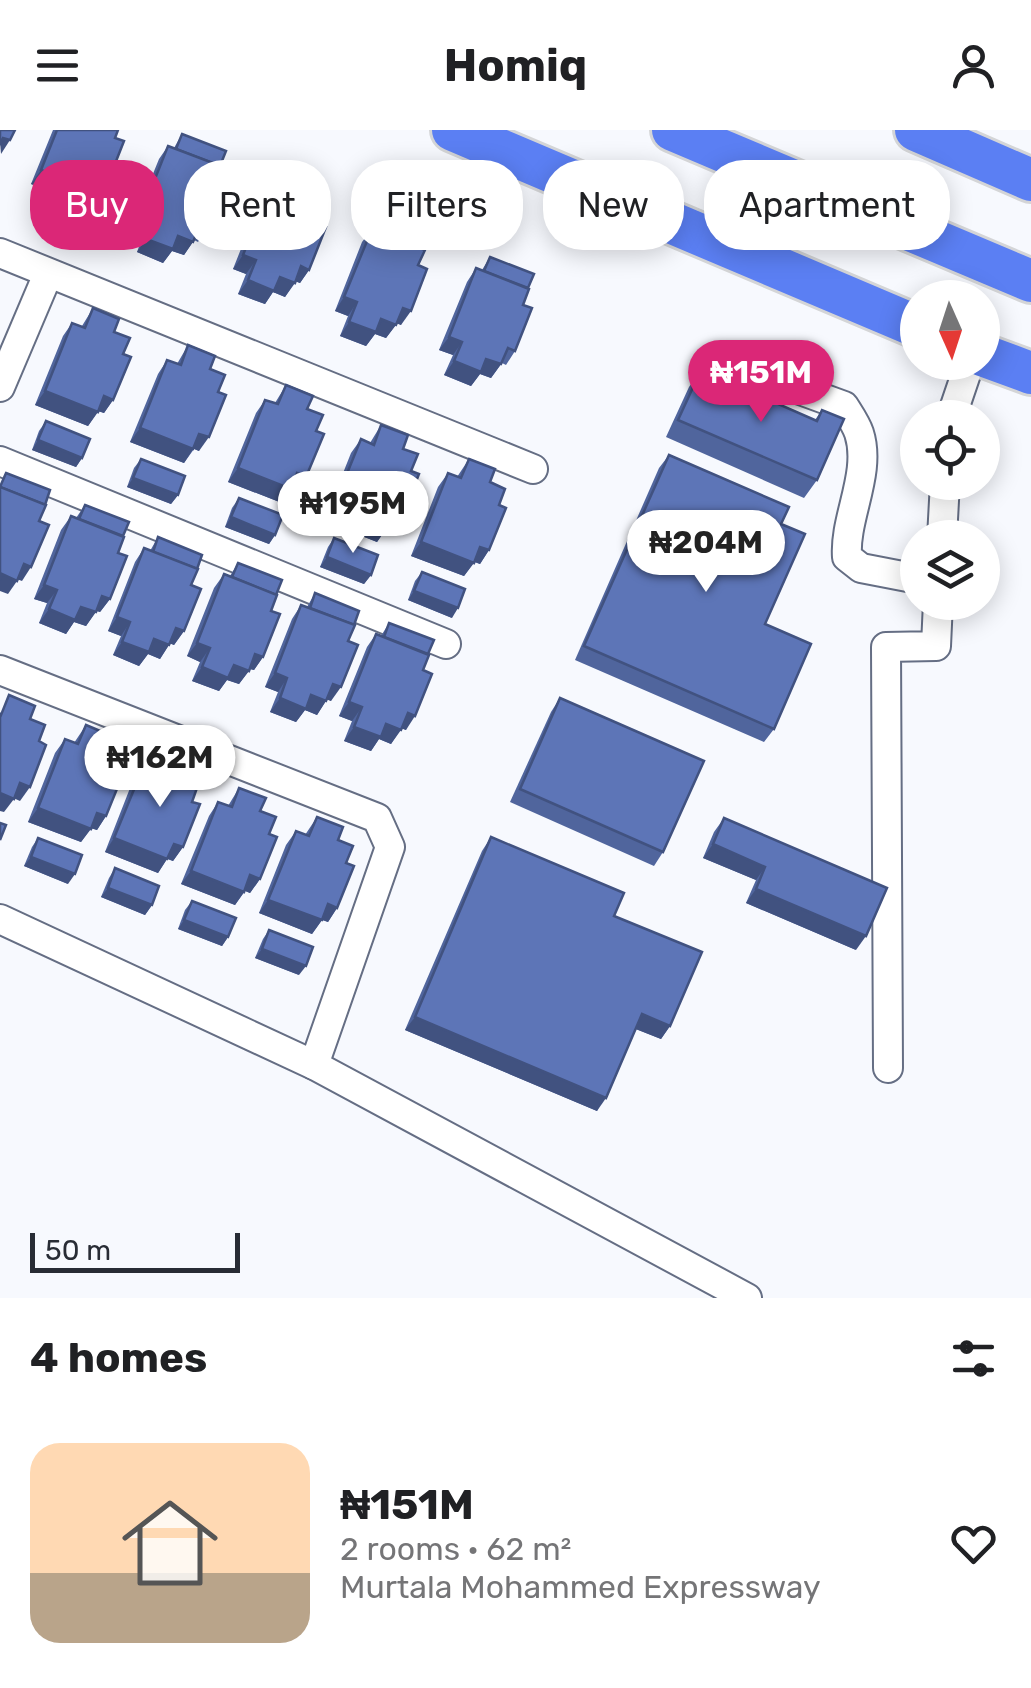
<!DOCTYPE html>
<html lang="en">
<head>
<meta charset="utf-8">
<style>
	:root { --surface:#fff; --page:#f6f6f6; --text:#202124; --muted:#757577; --accent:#db2777 }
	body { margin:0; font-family:Rubik,sans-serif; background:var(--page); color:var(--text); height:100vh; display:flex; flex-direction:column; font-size:38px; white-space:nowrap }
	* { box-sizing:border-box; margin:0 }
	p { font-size:32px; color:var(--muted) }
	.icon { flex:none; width:55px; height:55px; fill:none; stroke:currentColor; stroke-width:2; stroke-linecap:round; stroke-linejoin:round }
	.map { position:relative; height:1168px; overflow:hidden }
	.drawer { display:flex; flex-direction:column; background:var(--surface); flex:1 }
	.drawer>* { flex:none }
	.top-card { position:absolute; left:30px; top:30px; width:972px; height:90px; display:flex; gap:20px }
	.needle { width:65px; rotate:177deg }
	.tools { position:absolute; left:900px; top:150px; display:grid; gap:20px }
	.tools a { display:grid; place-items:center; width:100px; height:100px; border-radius:50%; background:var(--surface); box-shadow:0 5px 25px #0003; font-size:50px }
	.scale { position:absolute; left:30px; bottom:25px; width:210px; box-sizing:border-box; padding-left:10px; border:5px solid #282c35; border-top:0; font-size:28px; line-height:35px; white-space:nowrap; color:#282c35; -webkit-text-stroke:8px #f7f9fe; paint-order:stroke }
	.price { position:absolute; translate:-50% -85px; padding:0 22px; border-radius:35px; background:#fff; color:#222; font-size:32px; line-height:65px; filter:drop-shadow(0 2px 5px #0008) }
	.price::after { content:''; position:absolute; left:50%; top:60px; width:30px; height:22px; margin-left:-15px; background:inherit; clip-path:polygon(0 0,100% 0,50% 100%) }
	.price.selected { background:var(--accent); color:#fff }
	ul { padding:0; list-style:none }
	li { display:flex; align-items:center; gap:30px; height:250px; padding:0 30px }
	li span { display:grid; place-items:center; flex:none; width:280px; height:200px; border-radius:30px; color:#555 }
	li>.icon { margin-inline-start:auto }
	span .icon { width:120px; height:120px; fill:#fffc; stroke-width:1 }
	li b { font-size:42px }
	h2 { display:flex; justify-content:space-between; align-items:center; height:120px; padding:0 30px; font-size:42px }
	.pill { padding:0 35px; border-radius:40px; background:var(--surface); box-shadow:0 5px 25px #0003; font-size:35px; line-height:90px }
	.pill.selected { background:var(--accent); color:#fff }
	header { display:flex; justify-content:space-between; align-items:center; height:130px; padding:0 30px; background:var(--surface); font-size:45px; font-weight:700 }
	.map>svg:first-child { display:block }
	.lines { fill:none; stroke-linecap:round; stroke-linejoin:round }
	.minor-casing { stroke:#656e84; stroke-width:32 }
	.highway-casing { stroke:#d4d5d7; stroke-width:48 }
	.minor { stroke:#fff; stroke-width:28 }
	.highway { stroke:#5b7ff3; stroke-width:42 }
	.wall { fill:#50659d }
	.shaded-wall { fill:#415280 }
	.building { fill:#5d75b7; stroke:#415280; stroke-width:2.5 }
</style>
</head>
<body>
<header><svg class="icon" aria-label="menu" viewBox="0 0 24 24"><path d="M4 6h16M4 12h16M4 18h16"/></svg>Homiq<svg class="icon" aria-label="person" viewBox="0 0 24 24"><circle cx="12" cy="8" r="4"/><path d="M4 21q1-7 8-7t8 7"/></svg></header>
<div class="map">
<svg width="1031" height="1168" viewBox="0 0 1031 1168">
	<rect width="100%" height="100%" fill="#f7f9fe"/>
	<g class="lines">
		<g class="minor-casing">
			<g id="minor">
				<polyline points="0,123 533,339"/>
				<path d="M718,230L844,276C849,284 856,294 859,303C872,343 844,388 847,427L861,438L918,449"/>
				<polyline points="0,257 48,144"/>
				<polyline points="951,288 970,232"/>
				<polyline points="0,331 446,514"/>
				<polyline points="942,408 945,352"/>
				<polyline points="0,540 377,688 390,717 314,935"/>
				<polyline points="0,789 314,935 747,1168"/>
				<polyline points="888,938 886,517 936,516 938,472"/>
			</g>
		</g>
		<g class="highway-casing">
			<g id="highway">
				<polyline points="453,0 918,197"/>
				<polyline points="673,0 1031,151"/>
				<polyline points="916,0 1031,50"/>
				<polyline points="982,225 1031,243"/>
			</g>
		</g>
		<use href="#minor" class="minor"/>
		<use href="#highway" class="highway"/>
	</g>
	<g class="wall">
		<polygon points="53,0 118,0 115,8 107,54 98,68 94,66 84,81 72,77 63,89 37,78 44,59 31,54"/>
		<polygon points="182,4 215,52 207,98 198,112 194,110 184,125 172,121 163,133 137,122 144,103 131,98 159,29 168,16 174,18"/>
		<polygon points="284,45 317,94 309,140 300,153 295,151 285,167 273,162 265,174 238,164 246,144 233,139 260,71 270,57 275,59"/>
		<polygon points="385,87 418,135 401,195 397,193 386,208 375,204 366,216 340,206 348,186 335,181 362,112 372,99 377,101"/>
		<polygon points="490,127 523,175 515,221 506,235 502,233 491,248 480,244 471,256 444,245 453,225 439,220 467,152 476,138 482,140"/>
		<polygon points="93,178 114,202 123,224 113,270 104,283 98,281 88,296 35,275 63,206 72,193 82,196"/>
		<polygon points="188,215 210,239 218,262 199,321 194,319 184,333 130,312 158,244 167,230 177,234"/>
		<polygon points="701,240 815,290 822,280 817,350 804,368 666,307 689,257"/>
		<polygon points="286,255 307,279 316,301 297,361 291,358 282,373 228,352 256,283 265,270 275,273"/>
		<polygon points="46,291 82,328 76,337 32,320 39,301"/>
		<polygon points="381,295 403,319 411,341 392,400 387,398 377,412 324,391 351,323 361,309 370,313"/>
		<polygon points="669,325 781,394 765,494 774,599 764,612 575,530 659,338"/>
		<polygon points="141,329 178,365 171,374 127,357 134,338"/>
		<polygon points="469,329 490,352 499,375 489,420 480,434 474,432 464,446 411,426 438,357 448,343 457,347"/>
		<polygon points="239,368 275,405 269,414 225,397 232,378"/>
		<polygon points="85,375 118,423 110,469 100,482 96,481 86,496 74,492 66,504 39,493 47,473 34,469 61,400 71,386 76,388"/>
		<polygon points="158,407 191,455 184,501 174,515 170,513 160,529 148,524 139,536 113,525 121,506 108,501 135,432 144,418 150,421"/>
		<polygon points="334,408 371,445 364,454 320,437 328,417"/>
		<polygon points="238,433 271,481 263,527 254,540 250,539 239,554 227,550 219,561 192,551 200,532 187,526 214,458 224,444 230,446"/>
		<polygon points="422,442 452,488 408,470 415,451"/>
		<polygon points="315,463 348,511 331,571 327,569 317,585 305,580 296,592 270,582 278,562 265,557 292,489 301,475 307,477"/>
		<polygon points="389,493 423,540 406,600 401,598 391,614 379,609 371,621 344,611 352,591 339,586 367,517 376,504 381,506"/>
		<polygon points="560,568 663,722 654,736 510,672 551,582"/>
		<polygon points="86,595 107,618 115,641 106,686 97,700 91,698 81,712 28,692 55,623 65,609 74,613"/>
		<polygon points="163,625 184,649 192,672 183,717 173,731 167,729 158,743 105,722 132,653 142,640 151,644"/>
		<polygon points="239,658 260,681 269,704 260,749 250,763 245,761 235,775 181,754 209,686 218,672 228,676"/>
		<polygon points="317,687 338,710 346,733 337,778 328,792 322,790 312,804 259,783 286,715 296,701 305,705"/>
		<polygon points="724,688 856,820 746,773 756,750 703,728 714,702"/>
		<polygon points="491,707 614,786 670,896 661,909 636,899 597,981 405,900 482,721"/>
		<polygon points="38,708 68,754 24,736 32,717"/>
		<polygon points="115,738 152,775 145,785 101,767 109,748"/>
		<polygon points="192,771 228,807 222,816 178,799 185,780"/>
		<polygon points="269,800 299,845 255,828 263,809"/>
	</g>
	<g class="shaded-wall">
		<polygon points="3,8 10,10 1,24 0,12"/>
		<polygon points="41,40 54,45 44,59 31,54"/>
		<polygon points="78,62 93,68 84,81 72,77 63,89 37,78 46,64"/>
		<polygon points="141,84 154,89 144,103 131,98"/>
		<polygon points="178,106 193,112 184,125 172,121 163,133 137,122 146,109"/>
		<polygon points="243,125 256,130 246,144 233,139"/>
		<polygon points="301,136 309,140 300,153 292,150"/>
		<polygon points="280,147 295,153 285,167 273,162 265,174 238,164 248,150"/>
		<polygon points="344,167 357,172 348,186 335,181"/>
		<polygon points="403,178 411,181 401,195 393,192"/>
		<polygon points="381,189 396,195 386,208 375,204 366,216 340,206 349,192"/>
		<polygon points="449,207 462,212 453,225 439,220"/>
		<polygon points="486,229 501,234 491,248 480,244 471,256 444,245 454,231"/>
		<polygon points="45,261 98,282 88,296 35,275"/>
		<polygon points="104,266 113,270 104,283 95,280"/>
		<polygon points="140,298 193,319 184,333 130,312"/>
		<polygon points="199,304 209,307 199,321 190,317"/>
		<polygon points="38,310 82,328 76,337 32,320"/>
		<polygon points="238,338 291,359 282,373 228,352"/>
		<polygon points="297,343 306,347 297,361 288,357"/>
		<polygon points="133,348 178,365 171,374 127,357"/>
		<polygon points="333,378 386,399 377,412 324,391"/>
		<polygon points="392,383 402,387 392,400 383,397"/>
		<polygon points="231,387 275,405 269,414 225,397"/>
		<polygon points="421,412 474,433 464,446 411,426"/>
		<polygon points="480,417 489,420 480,434 471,430"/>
		<polygon points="327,427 371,445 364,454 320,437"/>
		<polygon points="24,434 31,437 22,451 14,448"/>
		<polygon points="2,444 17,451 8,464 0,461 0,448"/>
		<polygon points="44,455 57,460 47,473 34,469"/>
		<polygon points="414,461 458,478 452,488 408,470"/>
		<polygon points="102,466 110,469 100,482 93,479"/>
		<polygon points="81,477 96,482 86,496 74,492 66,504 39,493 49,479"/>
		<polygon points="117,487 130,492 121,506 108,501"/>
		<polygon points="176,498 184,501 174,515 166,512"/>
		<polygon points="154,509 169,515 160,529 148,524 139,536 113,525 122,512"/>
		<polygon points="197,513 210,518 200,532 187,526"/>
		<polygon points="255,524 263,527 254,540 246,538"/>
		<polygon points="234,535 249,541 239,554 227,550 219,561 192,551 202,537"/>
		<polygon points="275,543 287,548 278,562 265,557"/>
		<polygon points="333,554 341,557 331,571 323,568"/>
		<polygon points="311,565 326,571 317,585 305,580 296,592 270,582 280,568"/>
		<polygon points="349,572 362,577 352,591 339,586"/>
		<polygon points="408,583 415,586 406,600 398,597"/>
		<polygon points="386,594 401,600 391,614 379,609 371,621 344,611 354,597"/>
		<polygon points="20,653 30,657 20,671 11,667"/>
		<polygon points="0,663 14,669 4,682 0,681"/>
		<polygon points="38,678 91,699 81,712 28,692"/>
		<polygon points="97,683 106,686 97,700 87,697"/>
		<polygon points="114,708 167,729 158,743 105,722"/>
		<polygon points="174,714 183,717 173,731 164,727"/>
		<polygon points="713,714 765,737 756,750 703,728"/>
		<polygon points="31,727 75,744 68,754 24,736"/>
		<polygon points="191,741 244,762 235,775 181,754"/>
		<polygon points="250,745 260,749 250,763 241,759"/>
		<polygon points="108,758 152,775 145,785 101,767"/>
		<polygon points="756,759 866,806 856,820 746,773"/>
		<polygon points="268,770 322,790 312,804 259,783"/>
		<polygon points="328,774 337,778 328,792 318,788"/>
		<polygon points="184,790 228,807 222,816 178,799"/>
		<polygon points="262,819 306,836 299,845 255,828"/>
		<polygon points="642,884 670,896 661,909 633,898"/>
		<polygon points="415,887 606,968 597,981 405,900"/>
	</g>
	<g class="building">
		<polygon points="0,0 15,0 10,10 3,8 0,15"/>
		<polygon points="57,0 118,0 115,8 124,11 107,54 100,51 93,68 78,62 73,75 46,64 54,45 41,40"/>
		<polygon points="182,4 226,21 220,36 176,19"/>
		<polygon points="168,16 221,36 215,52 224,56 207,98 200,95 193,112 178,106 173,119 146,109 154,89 141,84"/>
		<polygon points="284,45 328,63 322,77 278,60"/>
		<polygon points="270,57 323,77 317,94 326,97 309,140 301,136 295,153 280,147 274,161 248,150 256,130 243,125"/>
		<polygon points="385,87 429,104 423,119 379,102"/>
		<polygon points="372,99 425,120 418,135 427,139 411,181 403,178 396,195 381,189 376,202 349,192 357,172 344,167"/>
		<polygon points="490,127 534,144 528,158 484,141"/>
		<polygon points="476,138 529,159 523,175 532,178 515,221 508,218 501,234 486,229 481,242 454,231 462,212 449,207"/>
		<polygon points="93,178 119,189 114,202 130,208 123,224 131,227 113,270 104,266 98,282 45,261 72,193 85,198"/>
		<polygon points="188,215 215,226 210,239 225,245 218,262 226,265 209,307 199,304 193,319 140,298 167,230 181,235"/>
		<polygon points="701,240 817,291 822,280 844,289 817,350 678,290"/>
		<polygon points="286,255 313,266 307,279 323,285 316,301 324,304 306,347 297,343 291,359 238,338 265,270 278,274"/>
		<polygon points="46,291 90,309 82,328 38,310"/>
		<polygon points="381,295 408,305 403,319 418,324 411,341 419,344 402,387 392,383 386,399 333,378 361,309 374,315"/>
		<polygon points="669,325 789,377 781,394 805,404 765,494 811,514 774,599 584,516"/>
		<polygon points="141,329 185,346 178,365 133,348"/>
		<polygon points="469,329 495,339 490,352 505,359 499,375 506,378 489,420 480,417 474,433 421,412 448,343 461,348"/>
		<polygon points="6,343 50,360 45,375 0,357"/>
		<polygon points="0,357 46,375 39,391 49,395 31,437 24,434 17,451 2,444 0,450"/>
		<polygon points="239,368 283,385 275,405 231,387"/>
		<polygon points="85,375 129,392 123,406 79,389"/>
		<polygon points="71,386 124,407 118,423 127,426 110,469 102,466 96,482 81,477 75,490 49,479 57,460 44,455"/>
		<polygon points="158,407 202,425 197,439 153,422"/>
		<polygon points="334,408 378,425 371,445 327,427"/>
		<polygon points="144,418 198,439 191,455 201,459 184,501 176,498 169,515 154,509 149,522 122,512 130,492 117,487"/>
		<polygon points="238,433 282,450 276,465 232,447"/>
		<polygon points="422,442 465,459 458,478 414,461"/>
		<polygon points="224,444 277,465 271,481 280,484 263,527 255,524 249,541 234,535 228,548 202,537 210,518 197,513"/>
		<polygon points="315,463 359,481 354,495 310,478"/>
		<polygon points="301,475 355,495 348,511 358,515 341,557 333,554 326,571 311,565 306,579 280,568 287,548 275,543"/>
		<polygon points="389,493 434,510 428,524 384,507"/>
		<polygon points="376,504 429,525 423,540 432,544 415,586 408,583 401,600 386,594 381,607 354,597 362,577 349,572"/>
		<polygon points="9,565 35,576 30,589 45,595 39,611 46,615 30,657 20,653 14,669 0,663 0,584 1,585"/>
		<polygon points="560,568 704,631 663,722 520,659"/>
		<polygon points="86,595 112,606 107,618 122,625 115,641 123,644 106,686 97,683 91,699 38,678 65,609 78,614"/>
		<polygon points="163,625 189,636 184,649 198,655 192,672 200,674 183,717 174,714 167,729 114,708 142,640 154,645"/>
		<polygon points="239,658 266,668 260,681 276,687 269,704 277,707 260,749 250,745 244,762 191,741 218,672 232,677"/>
		<polygon points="317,687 343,697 338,710 353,716 346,733 354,736 337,778 328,774 322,790 268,770 296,701 309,706"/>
		<polygon points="724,688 887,758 866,806 756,759 765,737 713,714"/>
		<polygon points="0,693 6,695 0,710"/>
		<polygon points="491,707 624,763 614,786 702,822 670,896 642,884 606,968 415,887"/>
		<polygon points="38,708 82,725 75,744 31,727"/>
		<polygon points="115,738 159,756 152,775 108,758"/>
		<polygon points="192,771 236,788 228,807 184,790"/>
		<polygon points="269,800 313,817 306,836 262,819"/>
	</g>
</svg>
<div class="tools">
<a><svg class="needle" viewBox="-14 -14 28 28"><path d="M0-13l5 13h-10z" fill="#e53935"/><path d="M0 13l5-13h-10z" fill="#757577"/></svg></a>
<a><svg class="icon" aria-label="locate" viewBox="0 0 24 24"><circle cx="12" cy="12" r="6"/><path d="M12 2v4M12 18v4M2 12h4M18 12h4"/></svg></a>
<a><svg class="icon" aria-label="layers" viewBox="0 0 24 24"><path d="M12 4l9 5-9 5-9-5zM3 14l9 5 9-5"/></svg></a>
</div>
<div class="scale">50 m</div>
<b class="price selected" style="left:761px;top:295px">₦151M</b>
<b class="price" style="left:353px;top:426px">₦195M</b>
<b class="price" style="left:706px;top:465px">₦204M</b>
<b class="price" style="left:160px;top:680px">₦162M</b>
<div class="top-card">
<a class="pill selected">Buy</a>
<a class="pill">Rent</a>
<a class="pill">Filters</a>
<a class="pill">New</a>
<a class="pill">Apartment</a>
</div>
</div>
<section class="drawer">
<h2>4 homes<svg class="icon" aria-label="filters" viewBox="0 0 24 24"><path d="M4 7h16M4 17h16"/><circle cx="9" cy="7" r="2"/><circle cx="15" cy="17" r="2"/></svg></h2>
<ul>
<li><span style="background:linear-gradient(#ffd9b3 65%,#b9a48a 0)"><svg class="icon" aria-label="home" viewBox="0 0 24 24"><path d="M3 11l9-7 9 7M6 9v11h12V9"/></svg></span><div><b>₦151M</b><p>2 rooms · 62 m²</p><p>Murtala Mohammed Expressway</p></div><svg class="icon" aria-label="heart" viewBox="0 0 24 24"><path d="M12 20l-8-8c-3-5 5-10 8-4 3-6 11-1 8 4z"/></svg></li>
</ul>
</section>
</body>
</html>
